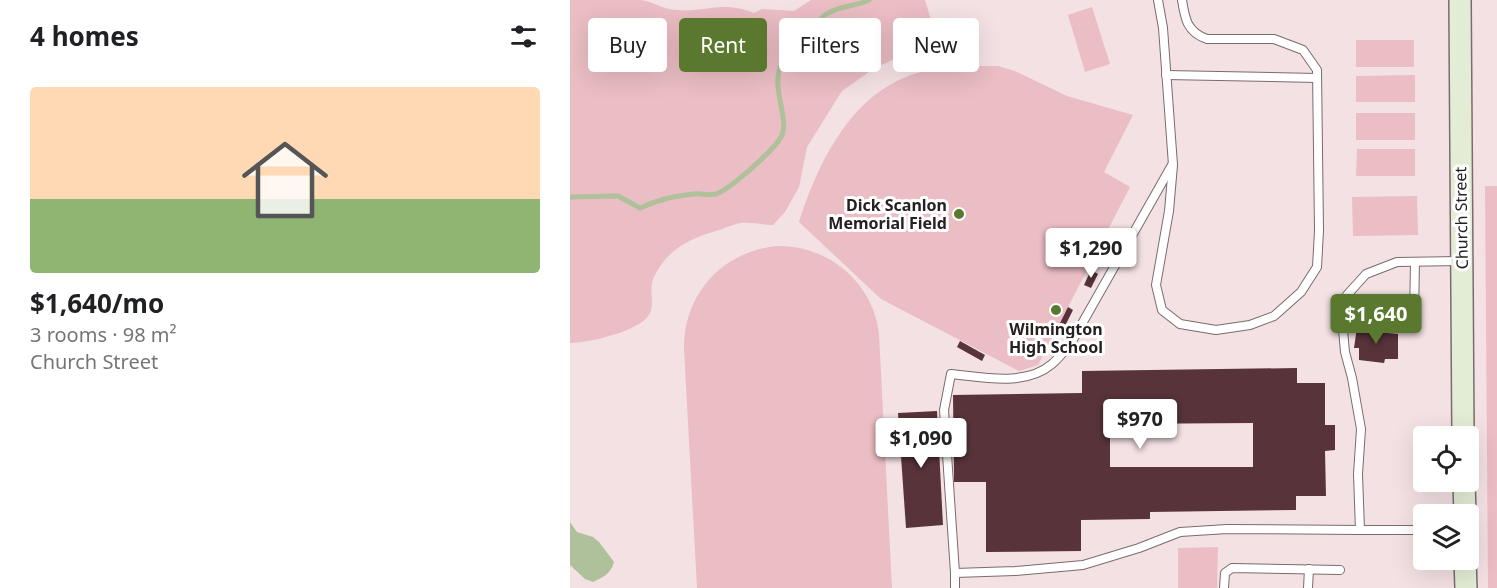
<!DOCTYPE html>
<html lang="en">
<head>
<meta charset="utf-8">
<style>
	:root { --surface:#fff; --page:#f6f6f6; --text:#202124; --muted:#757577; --line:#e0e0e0; --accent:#5b792e }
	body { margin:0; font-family:"Noto Sans",sans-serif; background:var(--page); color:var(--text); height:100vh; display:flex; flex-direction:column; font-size:22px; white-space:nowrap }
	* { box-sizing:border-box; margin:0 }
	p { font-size:20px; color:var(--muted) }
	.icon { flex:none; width:33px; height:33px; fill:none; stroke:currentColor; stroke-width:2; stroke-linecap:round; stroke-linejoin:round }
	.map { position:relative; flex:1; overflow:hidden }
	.side { display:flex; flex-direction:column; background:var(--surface); width:570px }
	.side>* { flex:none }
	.top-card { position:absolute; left:18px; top:18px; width:570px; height:54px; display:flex; gap:12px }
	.controls { position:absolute; left:843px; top:426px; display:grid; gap:12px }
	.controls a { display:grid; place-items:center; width:66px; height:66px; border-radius:6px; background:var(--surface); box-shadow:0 6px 24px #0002; font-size:30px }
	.price { position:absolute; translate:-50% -51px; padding:0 14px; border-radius:6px; background:#fff; color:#222; font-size:20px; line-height:39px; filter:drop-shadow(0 2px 3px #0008) }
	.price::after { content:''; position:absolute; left:50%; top:36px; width:18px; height:14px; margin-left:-9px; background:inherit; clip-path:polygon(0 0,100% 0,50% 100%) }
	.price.active { background:var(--accent); color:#fff }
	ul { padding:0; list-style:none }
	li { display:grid; align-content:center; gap:12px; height:318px; padding:0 30px }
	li+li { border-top:2px solid var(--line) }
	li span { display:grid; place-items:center; height:186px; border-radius:6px; color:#555 }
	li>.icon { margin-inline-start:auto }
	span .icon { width:108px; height:108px; fill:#fffc; stroke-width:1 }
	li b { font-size:26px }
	h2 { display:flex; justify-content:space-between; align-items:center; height:72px; padding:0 30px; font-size:26px }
	.pill { padding:0 21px; border-radius:6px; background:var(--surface); box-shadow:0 6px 24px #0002; font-size:21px; line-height:54px }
	.pill.active { background:var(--accent); color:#fff }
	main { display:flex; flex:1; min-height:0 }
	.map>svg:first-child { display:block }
	.green { fill:#ebbdc4 }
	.water { fill:#afc19b }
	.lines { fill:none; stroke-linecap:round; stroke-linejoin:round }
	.stream { stroke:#afc19b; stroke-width:5 }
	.building { fill:#58333a; fill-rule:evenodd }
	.service-casing { stroke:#7b6b6d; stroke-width:10 }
	.secondary-casing { stroke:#7b6b6d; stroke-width:24 }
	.service { stroke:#fff; stroke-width:8 }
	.secondary { stroke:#e3edd6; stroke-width:21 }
	.poi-dot { fill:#5b792e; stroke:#fff; stroke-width:2 }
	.labels { text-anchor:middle; stroke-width:6; stroke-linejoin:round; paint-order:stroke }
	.poi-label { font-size:16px; font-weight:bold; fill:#262021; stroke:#fff; text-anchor:end }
	.street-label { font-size:16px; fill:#262021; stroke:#fff }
</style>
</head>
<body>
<main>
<section class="side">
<h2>4 homes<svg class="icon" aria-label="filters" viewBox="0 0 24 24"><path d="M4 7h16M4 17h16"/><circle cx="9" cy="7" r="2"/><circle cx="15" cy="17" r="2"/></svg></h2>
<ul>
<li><span style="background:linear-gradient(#ffd9b3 60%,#8fb573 0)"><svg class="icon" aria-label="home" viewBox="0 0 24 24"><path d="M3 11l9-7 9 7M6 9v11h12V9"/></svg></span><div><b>$1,640/mo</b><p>3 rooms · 98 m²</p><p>Church Street</p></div></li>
</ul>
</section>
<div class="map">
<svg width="927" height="588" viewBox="0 0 927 588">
	<rect width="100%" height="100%" fill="#f4e1e4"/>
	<g class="green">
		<path d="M0,0C23,0 48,0 71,0C82,1 94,10 106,10C139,13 149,0 184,13L192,9L224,11L241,0H355L364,30L344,50L303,69L272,91L237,147L229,187L215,212L203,225C193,225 181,222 171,223C163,224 156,228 149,230C121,238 97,249 84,277C78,289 85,302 80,313C72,331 18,343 0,343Z"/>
		<polygon points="522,7 540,64 515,72 498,15"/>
		<rect x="786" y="40" width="58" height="27"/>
		<path d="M398,66H428L445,71L497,96L563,115L534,172L560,187L468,365L449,371L311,299L229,222C246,168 276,104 331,79C352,69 376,68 398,66Z"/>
		<polygon points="845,75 845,102 786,102 786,76"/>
		<rect x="786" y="113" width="59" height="27"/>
		<polygon points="787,149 845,149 845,176 786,176"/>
		<polygon points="915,186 927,186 927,588 918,588"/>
		<polygon points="847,196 848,235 783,236 782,197"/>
		<path d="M207,246C258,245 303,282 309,334L322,588H127L114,349C113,295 152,251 207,246Z"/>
		<polygon points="648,547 647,588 608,588 608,548"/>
	</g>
	<path class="water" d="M0,522L7,532L23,537L29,542L44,562C41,574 33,577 23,582L15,579L0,565Z"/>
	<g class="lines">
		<path class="stream" d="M0,197L48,196L70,208C87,200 104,196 123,194C131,193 139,196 146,194C160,189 206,149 212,135C219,119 202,90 210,67C237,55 236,31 255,15C269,5 285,7 299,0"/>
	</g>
	<g class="building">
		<polygon points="521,270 528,274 521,288 514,285"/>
		<polygon points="498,307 503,310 490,336 485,333"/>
		<polygon points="787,327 805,327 806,332 828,334 828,359 815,359 814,363 789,360 789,348 784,348"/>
		<polygon points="390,341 415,355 412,361 387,347"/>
		<path d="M727,368V383H755V425H765V450L755,451L756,496H726V510L580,512V519L511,520V551L416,552V482H384L383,395L512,393V371ZM683,423V467H540V424Z"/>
		<polygon points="367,411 373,525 336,528 328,413"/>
	</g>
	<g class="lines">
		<g class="service-casing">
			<g id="service">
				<path d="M588,0L593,28L603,165L599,211L586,285L592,310L610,324L646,330L680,325L704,316L731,292L747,267L749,231L747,70L733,50L704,39H637C617,32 615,19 612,0"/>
				<polyline points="596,75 747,78"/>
				<polyline points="844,317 845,262"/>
				<polyline points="854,530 790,530 788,474 791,429 782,378 775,352 772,319 777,295 796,274 827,262 890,261"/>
				<path d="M385,573L374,410L381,374C413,377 455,387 482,364C489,358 495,350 501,343L602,165"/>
				<polyline points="385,588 385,573 445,571 513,565 569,548 610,532 657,529 790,530"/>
				<polyline points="654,588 655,573 662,568 770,570"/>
				<polyline points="738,588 739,569"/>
			</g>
		</g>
		<g class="secondary-casing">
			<g id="secondary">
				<polyline points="890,0 893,436"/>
				<polyline points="894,482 895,514"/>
				<polyline points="895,560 896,588"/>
			</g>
		</g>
		<use href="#service" class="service"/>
		<use href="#secondary" class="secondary"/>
	</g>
	<g class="poi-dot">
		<circle cx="389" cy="214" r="6"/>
		<circle cx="486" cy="310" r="6"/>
	</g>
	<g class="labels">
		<g class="poi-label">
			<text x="377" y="211">Dick Scanlon<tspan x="377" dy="18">Memorial Field</tspan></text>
			<text x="486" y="335" text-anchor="middle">Wilmington<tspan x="486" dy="18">High School</tspan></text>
		</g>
		<g class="street-label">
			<text transform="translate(891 218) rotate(-91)" y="6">Church Street</text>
		</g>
	</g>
</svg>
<div class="controls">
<a><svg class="icon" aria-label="locate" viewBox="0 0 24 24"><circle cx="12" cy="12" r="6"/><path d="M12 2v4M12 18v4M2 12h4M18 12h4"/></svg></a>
<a><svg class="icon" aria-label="layers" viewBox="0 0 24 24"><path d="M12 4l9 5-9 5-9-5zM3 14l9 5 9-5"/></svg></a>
</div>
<b class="price" style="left:521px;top:279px">$1,290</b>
<b class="price active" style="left:806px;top:345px">$1,640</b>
<b class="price" style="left:570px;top:450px">$970</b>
<b class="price" style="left:351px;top:469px">$1,090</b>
<div class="top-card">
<a class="pill">Buy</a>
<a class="pill active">Rent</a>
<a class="pill">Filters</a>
<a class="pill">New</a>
</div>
</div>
</main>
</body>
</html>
